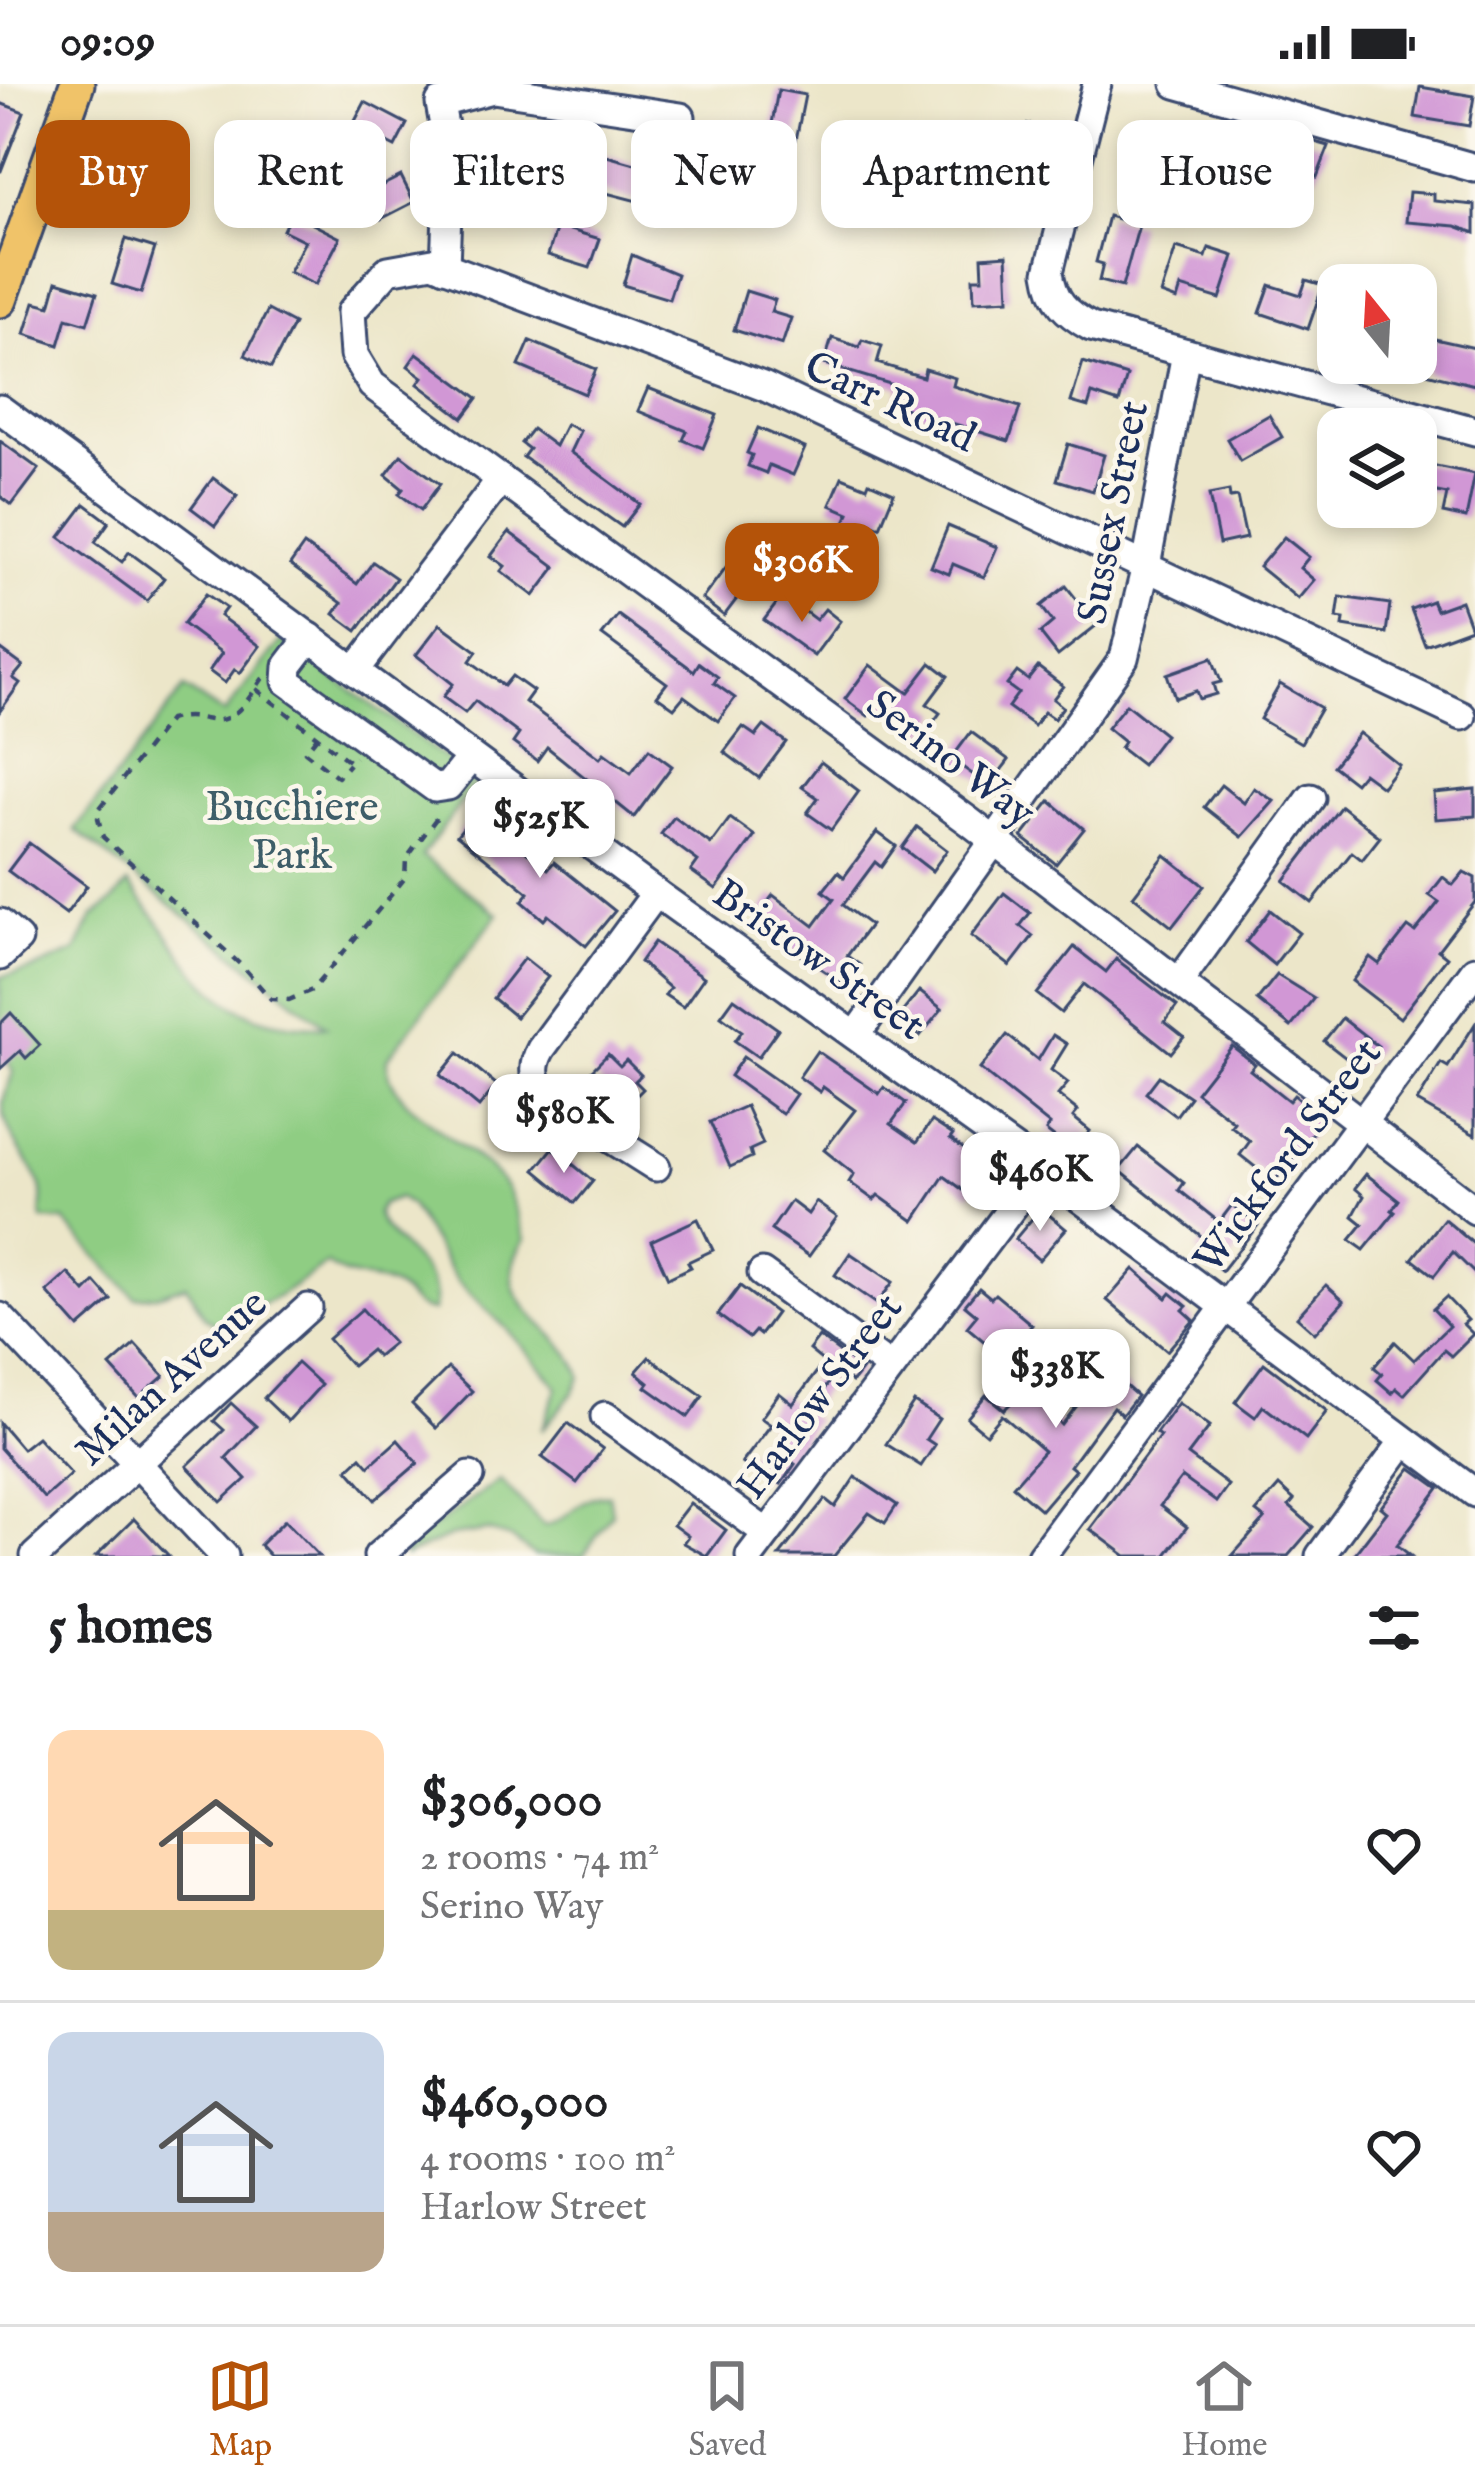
<!DOCTYPE html>
<html lang="en">
<head>
<meta charset="utf-8">
<style>
	:root { --surface:#fff; --page:#f2f2f2; --text:#202124; --muted:#757577; --line:#e0e0e0; --accent:#b45309 }
	body { margin:0; font-family:"IM FELL English",serif; background:var(--page); color:var(--text); height:100vh; display:flex; flex-direction:column; font-size:45px; white-space:nowrap }
	* { box-sizing:border-box; margin:0 }
	p { font-size:39px; color:var(--muted) }
	.icon { flex:none; width:66px; height:66px; fill:none; stroke:currentColor; stroke-width:2; stroke-linecap:round; stroke-linejoin:round }
	.map { position:relative; height:1472px; overflow:hidden }
	.panel { display:flex; flex-direction:column; background:var(--surface); flex:1 }
	.panel>* { flex:none }
	.hud { position:absolute; left:36px; top:36px; width:1404px; height:108px; display:flex; gap:24px }
	.needle { width:78px; rotate:342deg }
	.tools { position:absolute; left:1317px; top:180px; display:grid; gap:24px }
	.tools a { display:grid; place-items:center; width:120px; height:120px; border-radius:24px; background:var(--surface); box-shadow:0 6px 18px #0003; font-size:60px }
	.price { position:absolute; translate:-50% -102px; padding:0 27px; border-radius:24px; background:#fff; color:#222; font-size:39px; line-height:78px; filter:drop-shadow(0 3px 6px #0008) }
	.price::after { content:''; position:absolute; left:50%; top:72px; width:36px; height:27px; margin-left:-18px; background:inherit; clip-path:polygon(0 0,100% 0,50% 100%) }
	.price.selected { background:var(--accent); color:#fff }
	ul { padding:0; list-style:none }
	li { display:flex; align-items:center; gap:36px; height:300px; padding:0 48px }
	li+li { border-top:3px solid var(--line) }
	li span { display:grid; place-items:center; flex:none; width:336px; height:240px; border-radius:24px; color:#555 }
	li>.icon { margin-inline-start:auto }
	span .icon { width:144px; height:144px; fill:#fffc; stroke-width:1 }
	li b { font-size:51px }
	h2 { display:flex; justify-content:space-between; align-items:center; height:144px; padding:0 48px; font-size:51px }
	.chip { padding:0 42px; border-radius:24px; background:var(--surface); box-shadow:0 6px 18px #0003; font-size:42px; line-height:108px }
	.chip.selected { background:var(--accent); color:#fff }
	.status { display:flex; justify-content:space-between; align-items:center; height:84px; padding:0 60px; background:var(--surface); direction:ltr }
	.status svg { height:33px; fill:currentColor }
	.tabs { display:flex; justify-content:space-around; align-items:center; height:168px; border-top:3px solid var(--line); background:var(--surface); font-size:33px; color:var(--muted) }
	.tabs a { display:grid; justify-items:center; gap:6px }
	.tabs .selected { color:var(--accent) }
	.map>svg:first-child { display:block }
	.green { fill:#8fcd83; stroke:#557e70; stroke-width:3 }
	.building { fill:#d197d5 }
	.lines { fill:none; stroke-linecap:round; stroke-linejoin:round }
	.minor-casing { stroke:#3a4a6e; stroke-width:33 }
	.major-casing { stroke:#3a4a6e; stroke-width:39 }
	.path { stroke:#3a4a6e; stroke-width:4.5; stroke-dasharray:9 9; stroke-linecap:butt }
	.minor { stroke:#fff; stroke-width:27 }
	.major { stroke:#f0c369; stroke-width:33 }
	.labels { text-anchor:middle; stroke-width:9; stroke-linejoin:round; paint-order:stroke }
	.street-label { font-size:42px; fill:#1b2f5e; stroke:#fbf7ec }
	.park-label { font-size:42px; fill:#3e5e69; stroke:#fbf7ec }
</style>
</head>
<body>
<div class="status"><b>09:09</b><svg viewBox="0 0 49 12"><path d="M0 12V9h3v3zM5 12V6h3v6zM10 12V3h3v9zM15 12V0h3v12zM26 1h20v11H26zM47 4h2v5h-2z"/></svg></div>
<div class="map">
<svg width="1475" height="1472" viewBox="0 0 1475 1472">
	<rect width="100%" height="100%" fill="#fbf7ec"/>
	<filter id="ink" filterUnits="userSpaceOnUse"><feTurbulence type="fractalNoise" baseFrequency=".00833" numOctaves="2"/><feDisplacementMap in="SourceGraphic" scale="24" xChannelSelector="R" yChannelSelector="G"/><feConvolveMatrix kernelMatrix="1 2 1 2 8 2 1 2 1" color-interpolation-filters="sRGB"/></filter>
	<filter id="wash" filterUnits="userSpaceOnUse"><feTurbulence type="fractalNoise" baseFrequency=".004" numOctaves="4" result="noise"/><feDisplacementMap in="SourceGraphic" scale="48" xChannelSelector="R" yChannelSelector="G"/><feGaussianBlur stdDeviation="2.7" result="paint"/><feColorMatrix in="noise" values="0 0 0 0 0 0 0 0 0 0 0 0 0 0 0 0 0 1.4 0 .05"/><feComposite in="paint" operator="in"/></filter>
	<g filter="url(#wash)">
		<rect width="100%" height="100%" fill="#ece6c9"/>
		<g class="green">
			<path d="M282,556L477,697L422,772L498,830L387,975C385,1027 478,1062 505,1102C515,1118 518,1138 525,1155C481,1221 564,1240 581,1292L573,1309L541,1347L558,1303L508,1246L456,1196L410,1121L399,1114L382,1120L377,1129L379,1136C395,1164 446,1190 433,1227C411,1226 410,1209 392,1202C372,1193 345,1196 327,1180L281,1211L229,1237L214,1239L205,1233L186,1201L157,1211L135,1213L64,1137L42,1136C39,1124 46,1113 40,1100C29,1075 5,1052 3,1023C2,1013 10,999 13,988L0,963V893L34,885L76,867L93,833L111,819L128,800C195,874 205,945 326,942L75,746L184,604L224,630Z"/>
			<path d="M500,1396L544,1442C570,1437 581,1408 609,1411L612,1429L583,1472H535L511,1454L488,1447L451,1452L405,1472L402,1465Z"/>
		</g>
		<g id="blocks">
			<g class="building">
				<polygon points="1420,3 1474,12 1469,42 1415,33"/>
				<polygon points="778,6 805,11 796,56 770,51"/>
				<polygon points="365,18 407,40 395,63 375,53 374,73 352,72 354,39"/>
				<polygon points="0,19 24,28 1,87 0,87"/>
				<polygon points="1028,40 1044,42 1029,134 991,128 995,100 1010,102 1012,85 1020,87"/>
				<polygon points="500,45 542,58 533,85 492,72"/>
				<polygon points="1304,55 1329,62 1317,93 1293,84"/>
				<polygon points="596,69 646,83 637,117 587,104"/>
				<polygon points="736,72 750,94 707,122 693,101"/>
				<polygon points="401,92 414,118 381,135 378,128 369,133 360,113"/>
				<polygon points="1409,108 1434,110 1434,117 1475,121 1475,149 1456,142 1406,138"/>
				<polygon points="291,129 340,154 315,201 289,188 305,157 283,146"/>
				<polygon points="1108,132 1139,141 1122,203 1099,197 1103,180 1096,178"/>
				<polygon points="557,142 600,155 590,184 548,171"/>
				<polygon points="126,155 155,164 141,209 112,200"/>
				<polygon points="1176,164 1206,173 1209,164 1234,172 1220,215 1181,203 1177,216 1161,210"/>
				<polygon points="632,171 677,190 669,215 623,201"/>
				<polygon points="1007,171 1009,215 974,217 973,194 983,194 982,173"/>
				<polygon points="1306,196 1323,201 1308,245 1260,229 1270,201 1301,211"/>
				<polygon points="57,197 97,209 87,240 67,234 59,261 25,250 35,218 50,222"/>
				<polygon points="746,207 775,216 771,228 791,234 782,261 734,246"/>
				<polygon points="268,226 294,240 271,284 245,271"/>
				<polygon points="832,254 859,263 862,256 882,262 877,279 923,293 925,285 955,294 953,302 1020,323 1009,357 894,321 900,303 824,280"/>
				<polygon points="1435,255 1475,264 1475,301 1426,289"/>
				<polygon points="530,257 596,285 585,310 519,282"/>
				<polygon points="417,269 478,314 463,334 418,300 423,293 408,282"/>
				<polygon points="1083,278 1127,292 1119,319 1092,310 1088,323 1071,318"/>
				<polygon points="648,304 717,331 703,364 683,356 687,347 638,327"/>
				<polygon points="1269,331 1282,353 1240,377 1227,355"/>
				<polygon points="566,340 580,347 570,368 640,420 622,443 523,373 529,365 521,359 532,345 555,362"/>
				<polygon points="758,344 805,364 793,391 769,381 766,389 748,382 752,371 747,369"/>
				<polygon points="0,357 39,385 12,421 0,412"/>
				<polygon points="1068,360 1104,371 1093,407 1057,396"/>
				<polygon points="401,371 440,400 421,426 399,410 403,405 386,391"/>
				<polygon points="1421,379 1475,390 1466,434 1443,429 1447,410 1416,404"/>
				<polygon points="842,393 867,403 869,398 894,409 880,443 868,438 864,446 845,438 849,429 830,421"/>
				<polygon points="213,394 237,412 215,442 191,424"/>
				<polygon points="1229,407 1230,414 1237,413 1246,454 1219,460 1209,411"/>
				<polygon points="85,420 109,438 95,458 122,478 129,468 164,494 147,517 60,453"/>
				<polygon points="948,442 997,463 984,493 953,480 949,490 931,483"/>
				<polygon points="509,448 556,483 534,512 501,487 505,482 491,472"/>
				<polygon points="1284,453 1309,473 1300,484 1314,496 1298,515 1259,483"/>
				<polygon points="304,461 357,500 373,478 396,494 357,547 334,530 342,519 290,481"/>
				<polygon points="746,468 763,480 724,532 702,515 729,479 735,483"/>
				<polygon points="1066,502 1097,541 1058,572 1040,549 1053,538 1041,522"/>
				<polygon points="206,510 226,524 220,532 260,562 240,589 235,585 225,599 209,587 222,569 183,540"/>
				<polygon points="783,511 816,536 825,525 840,537 814,572 764,536"/>
				<polygon points="1340,513 1390,520 1386,549 1343,542 1344,535 1337,534"/>
				<polygon points="1432,517 1436,526 1461,517 1471,544 1425,561 1411,525"/>
				<polygon points="618,531 694,587 699,579 718,593 714,599 735,614 718,637 684,612 674,624 657,612 667,599 602,551"/>
				<polygon points="440,540 477,567 470,577 504,602 512,592 533,607 525,618 600,674 604,669 631,689 649,665 672,682 634,733 547,663 537,677 513,659 519,650 475,617 465,629 443,613 453,600 416,571"/>
				<polygon points="0,565 23,582 13,594 20,599 0,627"/>
				<polygon points="1212,574 1221,598 1213,600 1216,610 1199,615 1196,607 1175,614 1167,590"/>
				<polygon points="931,579 948,592 927,620 940,629 924,651 879,618 868,632 845,615 870,581 908,609"/>
				<polygon points="1038,583 1063,602 1053,615 1063,623 1054,635 1044,628 1034,642 1008,623 1018,609 1007,601 1017,588 1028,596"/>
				<polygon points="1280,600 1321,624 1301,659 1260,635"/>
				<polygon points="1126,620 1165,651 1142,681 1120,664 1124,658 1107,644"/>
				<polygon points="764,642 786,658 759,694 724,668 743,643 756,652"/>
				<polygon points="971,648 1009,676 989,702 951,675"/>
				<polygon points="1359,649 1399,681 1382,703 1363,689 1355,699 1333,682"/>
				<polygon points="821,678 859,707 831,746 807,729 818,714 802,703"/>
				<polygon points="1221,701 1244,719 1254,704 1274,717 1242,753 1204,723"/>
				<polygon points="1475,705 1475,732 1436,735 1434,709"/>
				<polygon points="1050,717 1084,745 1056,780 1022,753"/>
				<polygon points="1341,722 1380,753 1362,776 1352,768 1312,819 1284,797"/>
				<polygon points="477,727 548,785 554,778 615,827 586,862 548,831 544,836 522,817 529,809 457,751"/>
				<polygon points="674,733 711,760 730,734 755,752 716,805 691,787 698,777 661,750"/>
				<polygon points="917,743 947,766 932,787 902,764"/>
				<polygon points="877,748 896,762 881,783 875,778 843,821 870,841 847,872 860,881 845,901 762,845 767,839 757,832 773,811 814,842 834,815 823,807 838,788 844,793"/>
				<polygon points="29,759 87,802 66,830 8,787"/>
				<polygon points="1165,771 1204,802 1172,843 1133,812"/>
				<polygon points="1464,788 1475,794 1475,818 1438,866 1447,873 1400,934 1352,897 1370,873 1379,880 1408,843 1415,848 1439,818 1429,811 1443,793 1453,801"/>
				<polygon points="1004,809 1030,829 1020,842 1033,852 1010,882 971,852"/>
				<polygon points="1270,826 1299,849 1274,881 1246,858"/>
				<polygon points="654,858 704,893 683,923 665,911 670,904 640,878"/>
				<polygon points="1074,863 1106,888 1116,875 1177,922 1165,938 1184,953 1171,969 1084,900 1061,929 1037,910"/>
				<polygon points="524,874 548,893 516,933 493,914"/>
				<polygon points="1277,891 1314,914 1291,943 1257,916"/>
				<polygon points="919,907 942,925 920,952 897,935"/>
				<polygon points="734,914 778,945 758,973 735,957 742,947 721,932"/>
				<polygon points="11,929 40,961 26,974 20,967 0,985 0,940"/>
				<polygon points="1342,934 1378,962 1360,985 1324,957"/>
				<polygon points="1475,940 1475,1051 1417,1018 1441,979 1448,983"/>
				<polygon points="1007,951 1038,976 1053,951 1067,960 1051,986 1068,999 1058,1011 1078,1027 1073,1033 1090,1047 1073,1068 1046,1047 1050,1041 980,985"/>
				<polygon points="1232,962 1255,980 1250,986 1289,1017 1294,1011 1324,1035 1274,1098 1240,1071 1250,1057 1231,1042 1234,1038 1196,1008"/>
				<polygon points="817,967 879,1010 884,1003 906,1019 891,1040 917,1058 932,1037 953,1051 950,1055 989,1083 970,1111 944,1092 914,1137 878,1111 874,1116 849,1098 854,1090 824,1066 855,1026 823,1003 820,1008 799,993"/>
				<polygon points="458,969 497,1001 479,1023 440,991"/>
				<polygon points="608,970 620,982 626,976 641,991 635,997 643,1005 625,1023 590,988"/>
				<polygon points="743,973 796,1010 782,1030 730,992"/>
				<polygon points="1159,992 1190,1013 1176,1032 1146,1009"/>
				<polygon points="746,1022 763,1060 750,1066 752,1073 730,1083 710,1038"/>
				<polygon points="1138,1063 1184,1099 1179,1106 1219,1138 1232,1121 1258,1141 1222,1187 1196,1167 1206,1156 1119,1086"/>
				<polygon points="553,1064 593,1097 575,1119 535,1086"/>
				<polygon points="1366,1090 1399,1116 1392,1126 1395,1128 1364,1166 1350,1156 1363,1140 1353,1132 1364,1112 1355,1104"/>
				<polygon points="791,1117 808,1130 816,1118 837,1133 809,1172 771,1146"/>
				<polygon points="1041,1124 1066,1145 1039,1176 1015,1155"/>
				<polygon points="698,1135 713,1166 688,1178 691,1183 668,1194 651,1157"/>
				<polygon points="1444,1135 1475,1161 1475,1190 1453,1168 1434,1192 1412,1175"/>
				<polygon points="850,1169 893,1198 877,1220 835,1191"/>
				<polygon points="1134,1185 1167,1214 1171,1209 1187,1222 1183,1226 1194,1236 1167,1267 1107,1216"/>
				<polygon points="68,1189 85,1208 95,1198 111,1216 79,1244 47,1208"/>
				<polygon points="1326,1201 1344,1217 1315,1249 1297,1233"/>
				<polygon points="740,1202 776,1229 760,1251 755,1247 749,1254 718,1231"/>
				<polygon points="979,1204 991,1214 995,1210 1032,1241 1013,1263 1001,1253 992,1264 967,1243 977,1231 965,1221"/>
				<polygon points="1446,1213 1468,1236 1463,1240 1473,1250 1451,1272 1444,1266 1404,1311 1396,1304 1392,1309 1377,1296 1382,1290 1374,1283 1395,1258 1414,1276 1449,1242 1433,1225"/>
				<polygon points="362,1225 393,1259 377,1272 371,1266 352,1282 328,1255"/>
				<polygon points="819,1253 862,1285 852,1298 837,1287 807,1330 816,1336 788,1375 795,1380 781,1400 770,1392 767,1397 742,1379 771,1341 761,1334 779,1309 793,1320 824,1278 809,1266"/>
				<polygon points="135,1260 164,1292 139,1314 110,1282"/>
				<polygon points="649,1273 703,1312 688,1333 646,1303 649,1299 636,1288"/>
				<polygon points="297,1279 321,1301 288,1337 264,1314"/>
				<polygon points="1264,1279 1327,1327 1306,1355 1263,1322 1255,1333 1235,1318"/>
				<polygon points="1103,1282 1137,1312 1122,1331 1113,1323 1070,1382 1075,1386 1041,1426 1013,1402 1044,1367 1002,1331 986,1350 967,1334 986,1311 1004,1326 1026,1304 1062,1341 1086,1310 1082,1307"/>
				<polygon points="448,1284 472,1307 436,1344 412,1320"/>
				<polygon points="914,1318 939,1335 926,1355 935,1361 921,1382 886,1360"/>
				<polygon points="231,1319 256,1342 226,1374 246,1395 221,1418 187,1382 224,1346 214,1337"/>
				<polygon points="1178,1319 1210,1342 1188,1371 1228,1401 1216,1418 1182,1393 1160,1422 1187,1443 1165,1472 1126,1472 1090,1445 1160,1352 1156,1349"/>
				<polygon points="0,1339 22,1365 37,1353 71,1390 44,1414 0,1364"/>
				<polygon points="568,1339 603,1365 577,1399 542,1373"/>
				<polygon points="398,1356 418,1379 375,1416 348,1385 361,1373 369,1382"/>
				<polygon points="1411,1384 1439,1404 1397,1461 1411,1472 1353,1472 1387,1428 1381,1423"/>
				<polygon points="855,1393 897,1421 885,1439 869,1429 834,1472 779,1472 825,1415 835,1423"/>
				<polygon points="1279,1402 1294,1416 1289,1422 1313,1443 1288,1472 1232,1472 1265,1435 1256,1428"/>
				<polygon points="690,1419 726,1446 707,1472 683,1459 688,1452 673,1441"/>
				<polygon points="134,1435 169,1472 96,1472"/>
				<polygon points="285,1436 319,1472 270,1472 260,1461"/>
			</g>
		</g>
	</g>
	<g filter="url(#ink)">
		<use href="#blocks" fill-opacity="0" stroke="#3a4a6e" stroke-width="3"/>
		<g class="lines">
			<g class="minor-casing">
				<g id="minor">
					<path d="M1097,0L1049,188C1053,217 1066,229 1091,243L1475,347"/>
					<polyline points="1176,0 1475,84"/>
					<polyline points="445,183 449,71 440,19 493,5 681,33"/>
					<polyline points="0,325 656,809 1041,1085 1475,1409"/>
					<polyline points="310,553 288,582 287,597 435,704 448,702 471,673"/>
					<polyline points="355,587 501,395"/>
					<polyline points="1462,632 765,303 433,178 388,186 351,228 354,271 372,301 970,738 1475,1126"/>
					<path d="M656,809L541,965C529,987 535,998 550,1016L656,1083"/>
					<polyline points="0,839 18,855 0,872"/>
					<polyline points="1179,898 1311,714"/>
					<polyline points="857,950 1124,574 1146,482 1186,269"/>
					<polyline points="762,1189 891,1284"/>
					<polyline points="0,1233 224,1472"/>
					<polyline points="605,1332 767,1449"/>
					<polyline points="35,1472 308,1224"/>
					<polyline points="378,1472 470,1392"/>
					<polyline points="750,1472 1041,1085"/>
					<polyline points="1041,1472 1475,886"/>
					<polyline points="1320,1472 1404,1357"/>
				</g>
			</g>
			<g class="major-casing">
				<polyline id="major" points="0,216 77,0"/>
			</g>
			<g class="path">
				<path d="M263,594C250,612 236,640 210,636C193,633 186,631 169,636L100,724L98,734L103,753L243,883L271,915L289,916L312,906L405,794L406,775L441,728"/>
				<polyline points="256,605 350,678 355,673"/>
				<polyline points="317,653 305,668 338,693 349,680"/>
			</g>
			<use href="#minor" class="minor"/>
			<use href="#major" class="major"/>
		</g>
	</g>
	<g class="labels">
		<g class="street-label">
			<text transform="translate(891 316) rotate(25)" y="15">Carr Road</text>
			<text transform="translate(1111 428) rotate(-79)" y="15">Sussex Street</text>
			<text transform="translate(952 673) rotate(37)" y="15">Serino Way</text>
			<text transform="translate(820 874) rotate(35)" y="15">Bristow Street</text>
			<text transform="translate(1286 1071) rotate(-53)" y="15">Wickford Street</text>
			<text transform="translate(170 1292) rotate(-42)" y="15">Milan Avenue</text>
			<text transform="translate(818 1311) rotate(-53)" y="15">Harlow Street</text>
		</g>
		<g class="park-label">
			<text x="292" y="736">Bucchiere<tspan x="292" dy="48">Park</tspan></text>
		</g>
	</g>
</svg>
<div class="tools">
<a><svg class="needle" viewBox="-14 -14 28 28"><path d="M0-13l5 13h-10z" fill="#e53935"/><path d="M0 13l5-13h-10z" fill="#757577"/></svg></a>
<a><svg class="icon" aria-label="layers" viewBox="0 0 24 24"><path d="M12 4l9 5-9 5-9-5zM3 14l9 5 9-5"/></svg></a>
</div>
<b class="price selected" style="left:802px;top:541px">$306K</b>
<b class="price" style="left:540px;top:797px">$525K</b>
<b class="price" style="left:564px;top:1092px">$580K</b>
<b class="price" style="left:1040px;top:1150px">$460K</b>
<b class="price" style="left:1056px;top:1347px">$338K</b>
<div class="hud">
<a class="chip selected">Buy</a>
<a class="chip">Rent</a>
<a class="chip">Filters</a>
<a class="chip">New</a>
<a class="chip">Apartment</a>
<a class="chip">House</a>
</div>
</div>
<section class="panel">
<h2>5 homes<svg class="icon" aria-label="filters" viewBox="0 0 24 24"><path d="M4 7h16M4 17h16"/><circle cx="9" cy="7" r="2"/><circle cx="15" cy="17" r="2"/></svg></h2>
<ul>
<li><span style="background:linear-gradient(#ffd9b3 75%,#c2b280 0)"><svg class="icon" aria-label="home" viewBox="0 0 24 24"><path d="M3 11l9-7 9 7M6 9v11h12V9"/></svg></span><div><b>$306,000</b><p>2 rooms · 74 m²</p><p>Serino Way</p></div><svg class="icon" aria-label="heart" viewBox="0 0 24 24"><path d="M12 20l-8-8c-3-5 5-10 8-4 3-6 11-1 8 4z"/></svg></li>
<li><span style="background:linear-gradient(#c9d6e8 75%,#b9a48a 0)"><svg class="icon" aria-label="home" viewBox="0 0 24 24"><path d="M3 11l9-7 9 7M6 9v11h12V9"/></svg></span><div><b>$460,000</b><p>4 rooms · 100 m²</p><p>Harlow Street</p></div><svg class="icon" aria-label="heart" viewBox="0 0 24 24"><path d="M12 20l-8-8c-3-5 5-10 8-4 3-6 11-1 8 4z"/></svg></li>
</ul>
</section>
<nav class="tabs">
<a class="selected"><svg class="icon" aria-label="map" viewBox="0 0 24 24"><path d="M3 6l6-2 6 2 6-2v14l-6 2-6-2-6 2zM9 4v14M15 6v14"/></svg>Map</a>
<a><svg class="icon" aria-label="saved" viewBox="0 0 24 24"><path d="M7 4h10v16l-5-4-5 4z"/></svg>Saved</a>
<a><svg class="icon" aria-label="home" viewBox="0 0 24 24"><path d="M3 11l9-7 9 7M6 9v11h12V9"/></svg>Home</a>
</nav>
</body>
</html>
